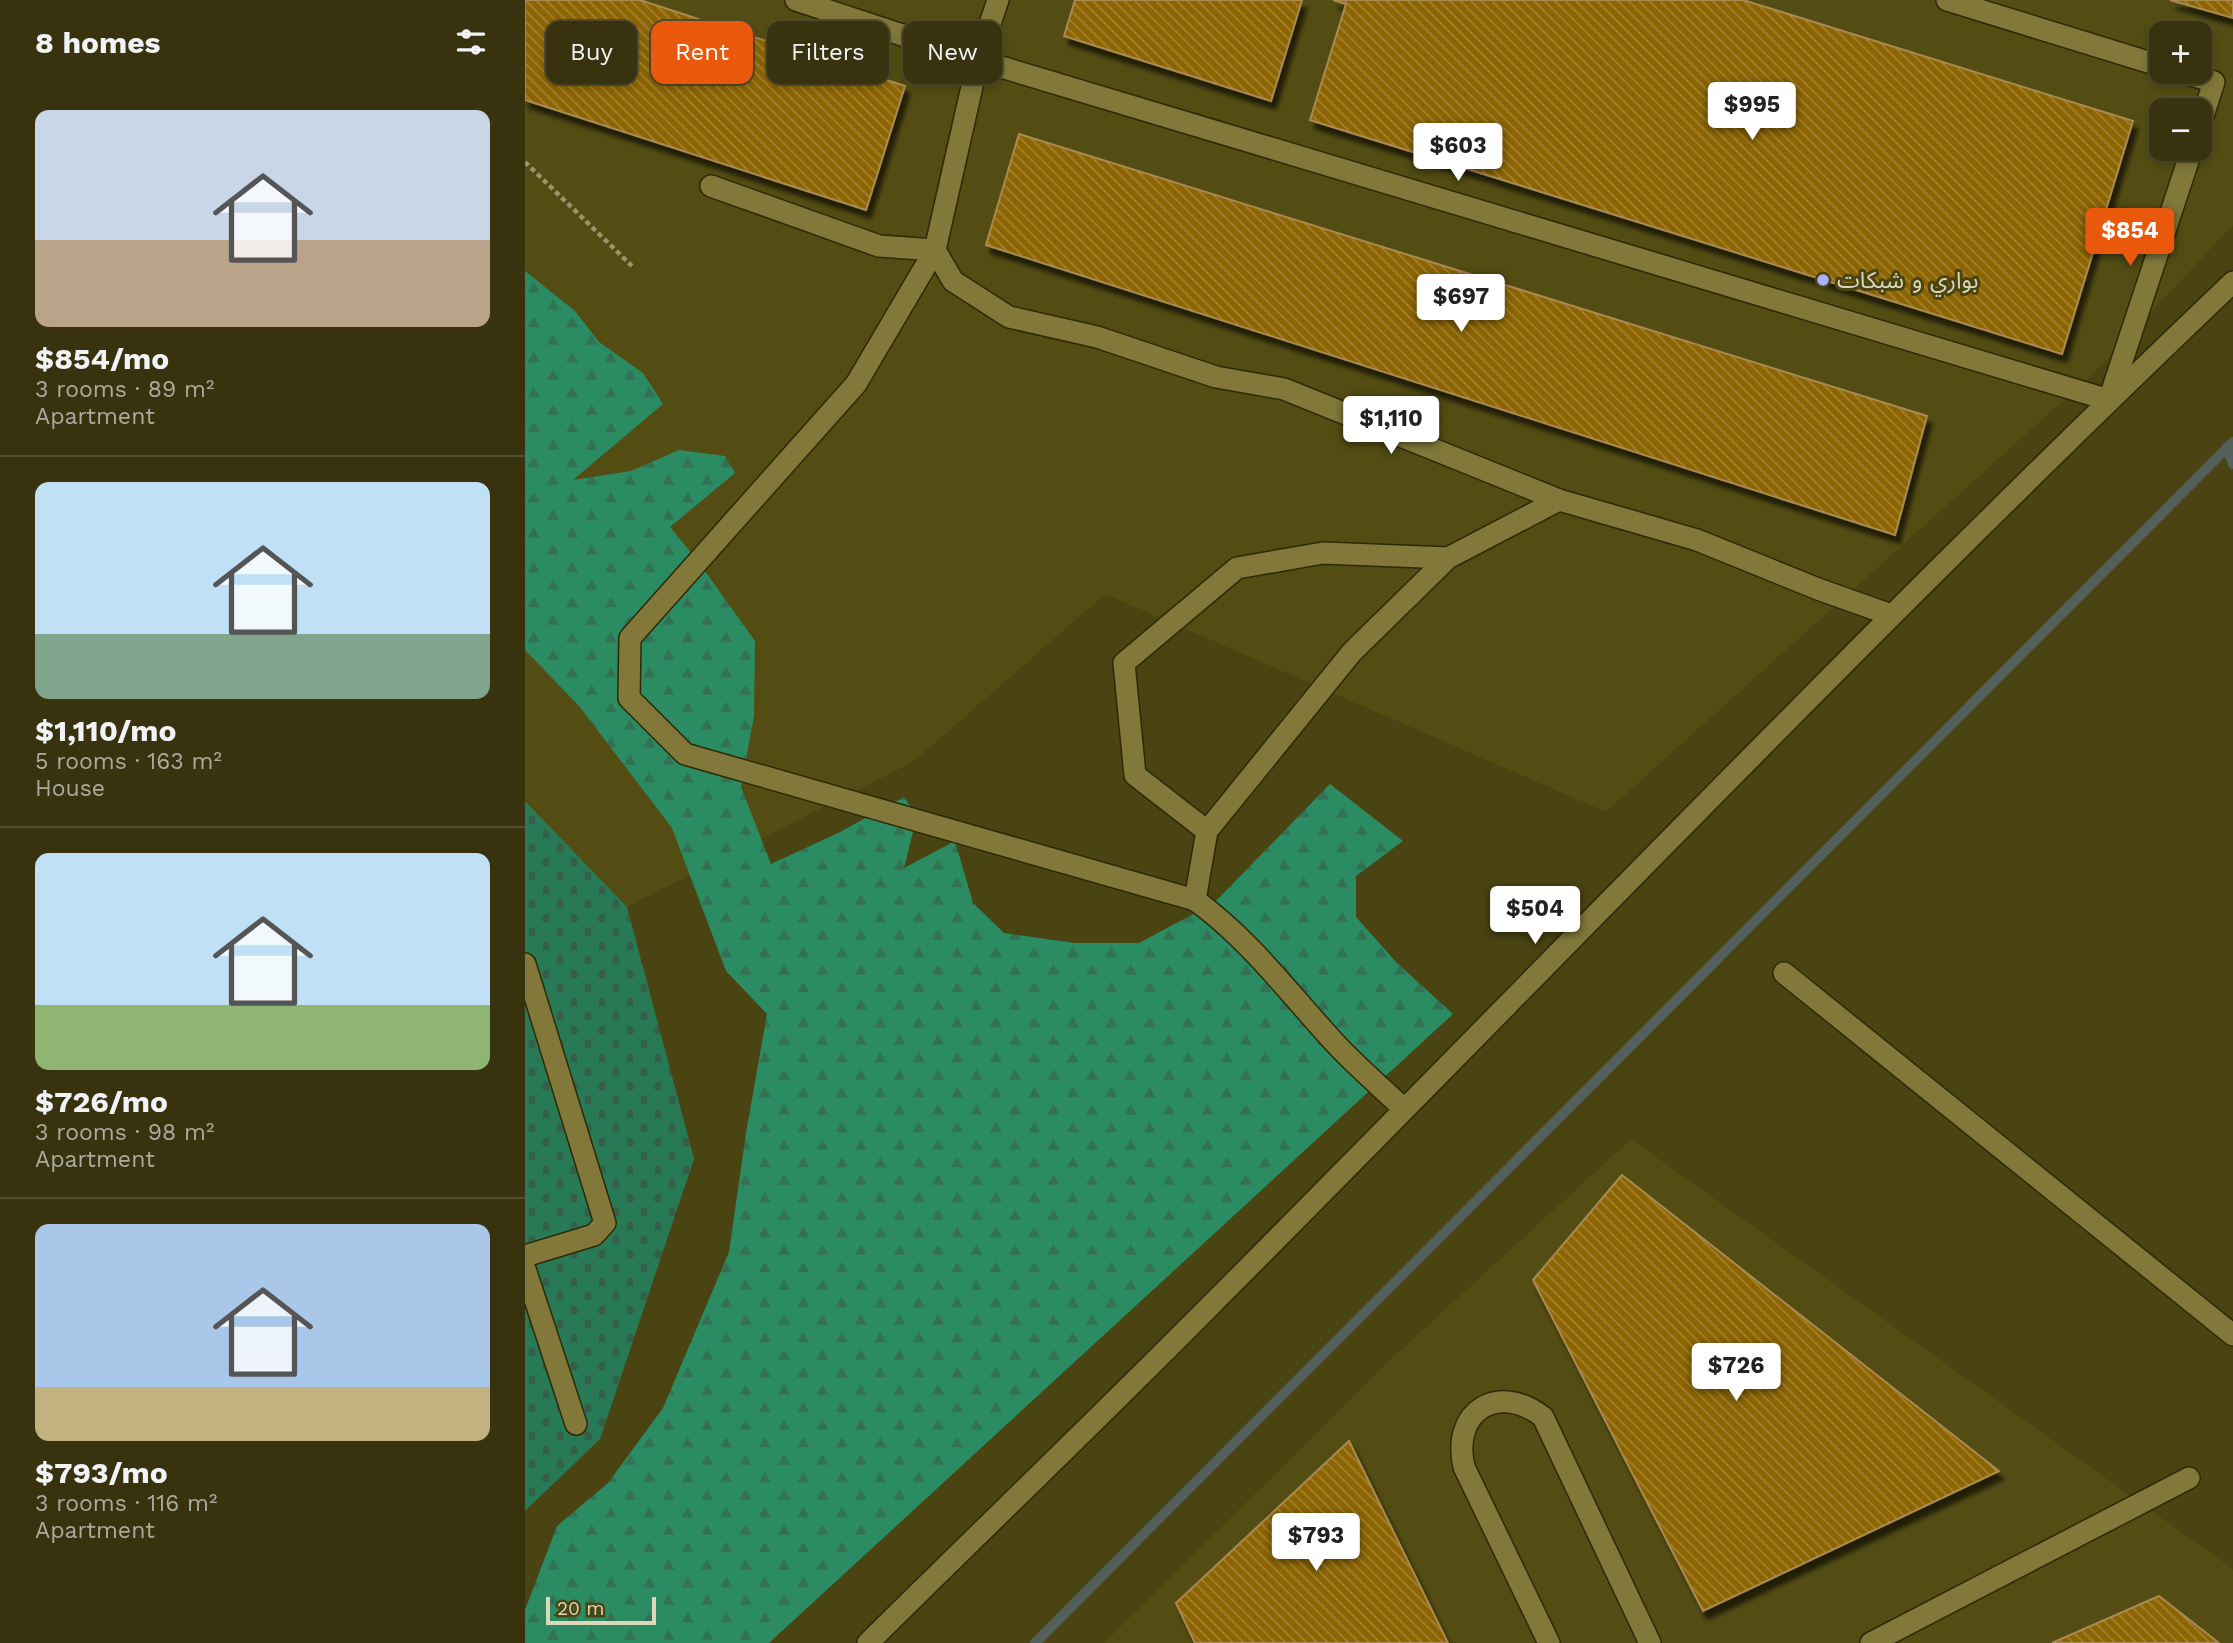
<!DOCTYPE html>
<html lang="en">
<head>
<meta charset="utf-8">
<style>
	:root { --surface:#38320e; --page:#433e1c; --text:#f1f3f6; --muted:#abaa9e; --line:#524d2e; --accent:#ea580c }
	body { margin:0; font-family:"Work Sans","Noto Sans Arabic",sans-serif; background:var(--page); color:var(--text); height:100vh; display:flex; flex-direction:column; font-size:26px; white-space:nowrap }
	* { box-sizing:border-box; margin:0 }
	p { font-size:23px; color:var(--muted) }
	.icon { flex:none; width:38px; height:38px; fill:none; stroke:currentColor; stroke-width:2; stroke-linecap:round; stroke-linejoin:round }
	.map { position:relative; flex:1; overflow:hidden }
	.sheet { display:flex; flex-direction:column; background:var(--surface); width:525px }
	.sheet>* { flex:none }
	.guide { position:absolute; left:21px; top:21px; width:665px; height:63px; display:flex; gap:14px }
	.fabs { position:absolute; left:1624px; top:21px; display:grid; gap:14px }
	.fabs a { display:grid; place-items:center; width:63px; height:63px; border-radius:14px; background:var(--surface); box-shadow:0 4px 10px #0003,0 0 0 2px var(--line); font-size:35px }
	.scale { position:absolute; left:21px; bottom:18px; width:110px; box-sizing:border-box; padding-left:7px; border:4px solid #dbd7b8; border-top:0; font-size:19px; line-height:24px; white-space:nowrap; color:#dbd7b8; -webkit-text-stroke:5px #4a4312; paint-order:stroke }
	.price { position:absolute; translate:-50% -60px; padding:0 16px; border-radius:7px; background:#fff; color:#222; font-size:23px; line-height:46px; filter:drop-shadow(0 2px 4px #0008) }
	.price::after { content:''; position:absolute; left:50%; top:42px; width:21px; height:16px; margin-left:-10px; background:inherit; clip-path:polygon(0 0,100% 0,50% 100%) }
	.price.selected { background:var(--accent); color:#fff }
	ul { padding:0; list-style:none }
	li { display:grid; align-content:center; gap:14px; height:371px; padding:0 35px }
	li+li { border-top:2px solid var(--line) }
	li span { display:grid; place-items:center; height:217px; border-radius:14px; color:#555 }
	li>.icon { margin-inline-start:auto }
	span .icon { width:126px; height:126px; fill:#fffc; stroke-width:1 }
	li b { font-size:30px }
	h2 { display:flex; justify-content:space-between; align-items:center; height:84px; padding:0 35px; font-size:30px }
	.tag { padding:0 24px; border-radius:14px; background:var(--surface); box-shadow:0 4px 10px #0003,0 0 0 2px var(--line); font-size:24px; line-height:63px }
	.tag.selected { background:var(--accent); color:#fff }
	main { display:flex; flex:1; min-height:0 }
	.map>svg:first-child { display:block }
	.built { fill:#534c13; fill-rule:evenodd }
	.forest { fill:url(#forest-firs) }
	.cemetery { fill:url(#cemetery-stones) }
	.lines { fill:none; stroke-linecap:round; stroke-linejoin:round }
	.stream { stroke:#525f5a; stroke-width:10 }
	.building { fill:url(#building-back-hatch); stroke:#a98a51; stroke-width:2; filter:url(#shadow) }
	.minor-casing { stroke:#2e2907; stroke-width:24 }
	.path { stroke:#99946c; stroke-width:4.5; stroke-dasharray:5 3.5; stroke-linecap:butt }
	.minor { stroke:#81783a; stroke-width:21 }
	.poi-dot { fill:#abaffb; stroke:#4a4312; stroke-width:2.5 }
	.labels { text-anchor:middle; stroke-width:6; stroke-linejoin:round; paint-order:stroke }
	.poi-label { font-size:23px; fill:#dbd7b8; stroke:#4a4312; text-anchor:start }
</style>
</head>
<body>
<main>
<section class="sheet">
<h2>8 homes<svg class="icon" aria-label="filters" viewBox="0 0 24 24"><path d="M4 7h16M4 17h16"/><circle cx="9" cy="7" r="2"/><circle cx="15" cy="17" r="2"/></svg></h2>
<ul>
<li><span style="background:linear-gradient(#c9d6e8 60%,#b9a48a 0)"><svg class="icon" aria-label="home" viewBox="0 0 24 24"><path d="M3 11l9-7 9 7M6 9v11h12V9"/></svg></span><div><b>$854/mo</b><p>3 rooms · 89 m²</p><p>Apartment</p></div></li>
<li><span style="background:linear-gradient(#bfe0f5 70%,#7fa58c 0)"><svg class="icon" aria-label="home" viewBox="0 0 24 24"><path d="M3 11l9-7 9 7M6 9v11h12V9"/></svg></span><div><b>$1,110/mo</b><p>5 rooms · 163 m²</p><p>House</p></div></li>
<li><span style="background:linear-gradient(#bfe0f5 70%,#8fb573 0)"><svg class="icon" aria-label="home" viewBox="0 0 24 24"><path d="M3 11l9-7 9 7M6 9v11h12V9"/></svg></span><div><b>$726/mo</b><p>3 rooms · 98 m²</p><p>Apartment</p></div></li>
<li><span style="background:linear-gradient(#a9c7e8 75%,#c2b280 0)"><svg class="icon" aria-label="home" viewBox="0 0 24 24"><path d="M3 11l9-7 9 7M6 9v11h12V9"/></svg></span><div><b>$793/mo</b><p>3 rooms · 116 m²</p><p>Apartment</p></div></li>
</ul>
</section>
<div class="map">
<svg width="1708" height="1643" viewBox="0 0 1708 1643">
	<defs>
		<pattern id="forest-firs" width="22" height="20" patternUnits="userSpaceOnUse" patternTransform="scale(1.75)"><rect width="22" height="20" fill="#2b8b63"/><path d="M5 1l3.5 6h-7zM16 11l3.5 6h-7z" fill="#337154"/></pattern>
		<pattern id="cemetery-stones" width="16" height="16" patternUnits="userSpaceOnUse" patternTransform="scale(1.75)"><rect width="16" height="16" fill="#287a57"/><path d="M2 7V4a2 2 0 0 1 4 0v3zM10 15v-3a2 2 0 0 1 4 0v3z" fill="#346049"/></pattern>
		<pattern id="building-back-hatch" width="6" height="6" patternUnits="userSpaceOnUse" patternTransform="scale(1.75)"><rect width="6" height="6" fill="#8d6504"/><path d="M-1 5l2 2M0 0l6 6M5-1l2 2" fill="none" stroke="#a28132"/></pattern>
		<filter id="shadow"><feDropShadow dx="4.5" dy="8" stdDeviation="2" flood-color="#0009"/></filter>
	</defs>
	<rect width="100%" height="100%" fill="#4a4312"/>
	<g class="built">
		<path d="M0,0H1708V225L1568,374L1081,812L580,594L388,762L102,907L0,801ZM1636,33H1675V72H1636ZM1636,110H1675V149H1636Z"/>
		<polygon points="1106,1139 1708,1569 1708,1643 579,1643 866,1359"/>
	</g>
	<polygon class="forest" points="0,271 50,311 74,342 118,373 138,404 48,480 106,471 154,450 200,456 210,473 145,527 172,560 230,641 229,716 216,787 246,864 315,832 379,797 392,816 379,868 430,841 448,903 479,933 550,943 614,943 689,903 805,784 878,841 831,876 831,917 871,962 928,1014 244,1643 0,1643 0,1610 32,1526 83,1483 138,1408 204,1252 221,1133 242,1014 201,971 147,828 54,706 0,650"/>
	<polygon class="cemetery" points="0,801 102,907 169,1159 75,1439 0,1511"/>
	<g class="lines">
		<g class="stream">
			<polyline points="1702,447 1708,464"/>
			<polyline points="510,1643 1708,442"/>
		</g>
	</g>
	<g class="building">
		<polygon points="0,0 115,0 380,86 341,210 0,100"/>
		<polygon points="550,0 777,0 746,101 539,36"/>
		<polygon points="808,0 1218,0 1608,121 1537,354 785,120 821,4"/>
		<polygon points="1645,0 1708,0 1708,18"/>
		<polygon points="494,134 1402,416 1370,535 461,245"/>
		<polygon points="1097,1175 1474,1471 1178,1611 1008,1280"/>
		<polygon points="824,1441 923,1643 670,1643 651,1603"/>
		<polygon points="1634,1596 1694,1643 1527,1643"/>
	</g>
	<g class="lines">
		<g class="minor-casing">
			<g id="minor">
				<polyline points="271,0 453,60 1584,400 1667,149"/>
				<polyline points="473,0 453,60 410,250 331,384 105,638 104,698 160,754 670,900"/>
				<polyline points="1422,0 1636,66"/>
				<polyline points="1657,72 1689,82 1675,125"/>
				<polyline points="186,186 354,246 410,250"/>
				<polyline points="410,250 428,281 484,317 572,337 691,377 759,389 1034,500 1172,540 1293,589 1366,615"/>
				<polyline points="682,831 610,775 599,663 712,568 798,553 923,558"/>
				<polyline points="0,964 80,1223 69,1235 0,1256"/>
				<polyline points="1259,973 1708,1335"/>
				<path d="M879,1109C856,1087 831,1066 809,1042C764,993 724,939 670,900L682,831L827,652L923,558L1034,500"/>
				<polyline points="0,1269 51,1424"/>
				<path d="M343,1643C455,1532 570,1422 681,1310C1023,967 1357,616 1708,282"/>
				<path d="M1024,1643L939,1467C926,1411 973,1382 1018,1417L1125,1643"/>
				<polyline points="1346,1643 1664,1478"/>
			</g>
		</g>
		<polyline class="path" points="0,162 107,266"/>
		<use href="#minor" class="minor"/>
	</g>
	<circle class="poi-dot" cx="1298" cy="280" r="7"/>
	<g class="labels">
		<g class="poi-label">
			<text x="1312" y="288">بواري و شبكات</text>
		</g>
	</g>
</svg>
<div class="fabs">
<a>+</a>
<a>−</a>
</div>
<div class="scale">20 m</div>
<b class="price" style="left:1227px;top:142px">$995</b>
<b class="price" style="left:933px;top:183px">$603</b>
<b class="price selected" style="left:1605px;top:268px">$854</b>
<b class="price" style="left:936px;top:334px">$697</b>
<b class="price" style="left:866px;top:456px">$1,110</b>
<b class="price" style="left:1010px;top:946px">$504</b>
<b class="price" style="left:1211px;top:1403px">$726</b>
<b class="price" style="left:791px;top:1573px">$793</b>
<div class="guide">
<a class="tag">Buy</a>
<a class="tag selected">Rent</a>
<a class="tag">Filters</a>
<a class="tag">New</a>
</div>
</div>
</main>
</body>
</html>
